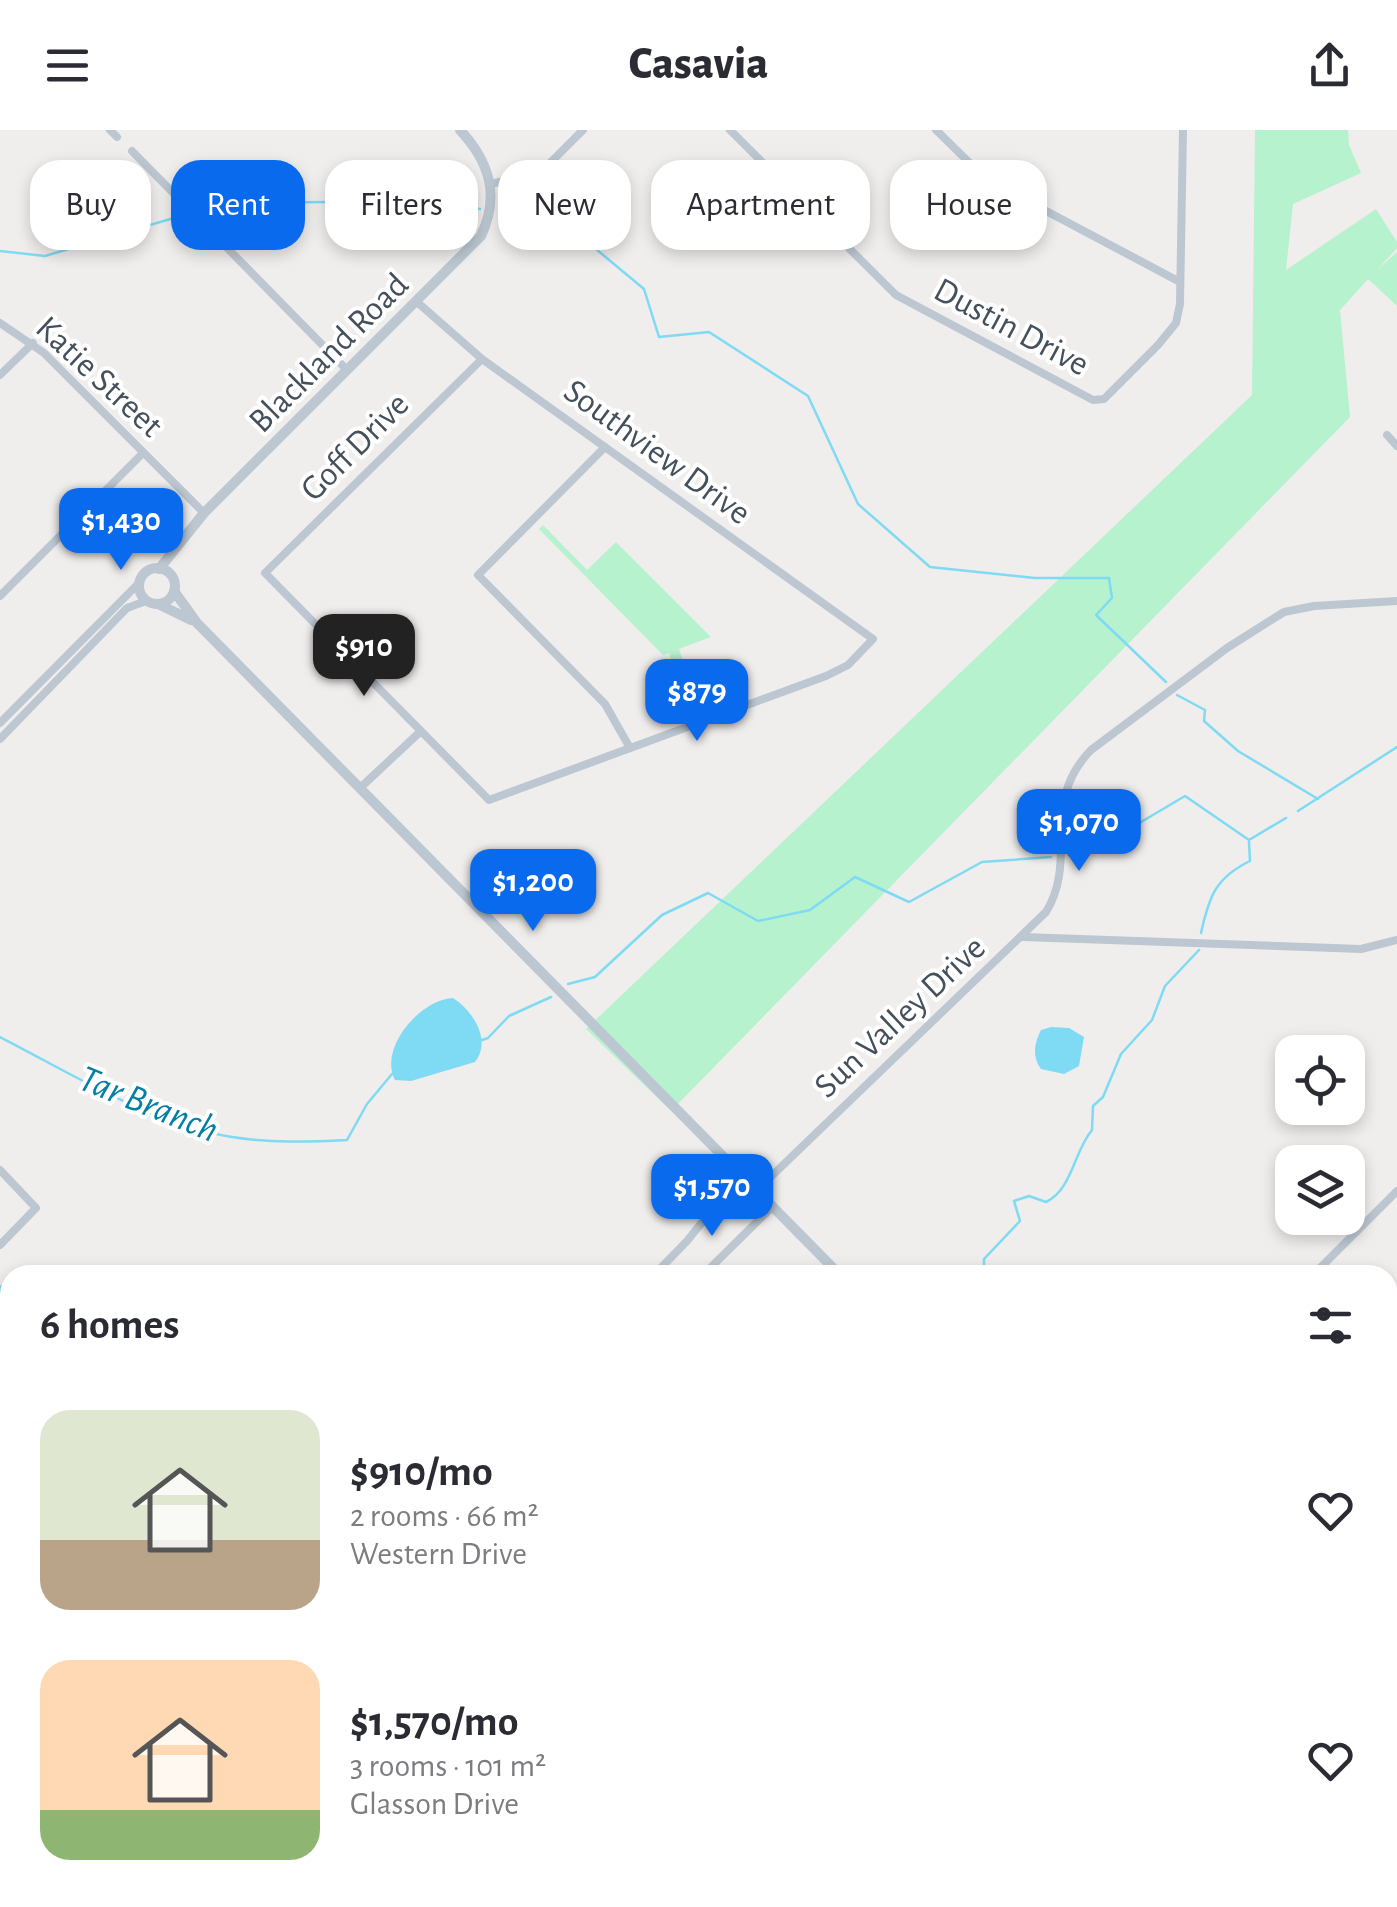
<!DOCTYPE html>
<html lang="en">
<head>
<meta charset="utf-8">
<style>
	:root { --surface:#fff; --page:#f2f2f3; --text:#2b2b33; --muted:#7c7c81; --accent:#096aee }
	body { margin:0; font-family:"Alegreya Sans",sans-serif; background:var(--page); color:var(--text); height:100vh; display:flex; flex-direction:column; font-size:38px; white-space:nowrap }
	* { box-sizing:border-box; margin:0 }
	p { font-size:32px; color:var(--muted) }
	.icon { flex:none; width:55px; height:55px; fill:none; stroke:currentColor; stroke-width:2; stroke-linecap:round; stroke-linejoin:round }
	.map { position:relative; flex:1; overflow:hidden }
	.panel { position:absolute; left:0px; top:1135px; width:1398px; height:642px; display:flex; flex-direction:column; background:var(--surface); border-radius:30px 30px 0 0; box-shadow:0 5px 15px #0003 }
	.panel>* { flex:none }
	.banner { position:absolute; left:30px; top:30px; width:1338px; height:90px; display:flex; gap:20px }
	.buttons { position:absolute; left:1275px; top:905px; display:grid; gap:20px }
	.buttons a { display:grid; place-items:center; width:90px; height:90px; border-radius:20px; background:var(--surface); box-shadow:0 5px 15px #0003; font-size:50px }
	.price { position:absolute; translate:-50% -85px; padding:0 22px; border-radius:20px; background:var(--accent); color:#fff; font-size:32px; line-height:65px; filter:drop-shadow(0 2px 5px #0008) }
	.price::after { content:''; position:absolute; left:50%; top:60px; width:30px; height:22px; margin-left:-15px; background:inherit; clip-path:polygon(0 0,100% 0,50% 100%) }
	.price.active { background:#222; color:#fff }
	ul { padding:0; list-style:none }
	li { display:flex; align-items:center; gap:30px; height:250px; padding:0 40px }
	li span { display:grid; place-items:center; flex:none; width:280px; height:200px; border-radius:30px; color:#555 }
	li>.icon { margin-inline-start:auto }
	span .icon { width:120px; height:120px; fill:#fffc; stroke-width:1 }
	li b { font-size:42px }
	h2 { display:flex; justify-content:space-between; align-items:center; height:120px; padding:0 40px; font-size:42px }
	.tag { padding:0 35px; border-radius:30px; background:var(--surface); box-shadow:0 5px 15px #0003; font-size:35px; line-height:90px }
	.tag.active { background:var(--accent); color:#fff }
	header { display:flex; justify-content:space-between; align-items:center; height:130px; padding:0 40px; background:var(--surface); font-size:45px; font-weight:800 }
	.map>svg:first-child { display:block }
	.green { fill:#b6f2ce }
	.water { fill:#7fdaf3 }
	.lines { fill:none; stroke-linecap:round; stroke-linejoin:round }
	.stream { stroke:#7fdaf3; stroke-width:2.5 }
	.minor { stroke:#bcc7d1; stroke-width:8 }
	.tertiary { stroke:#bcc7d1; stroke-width:10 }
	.labels { text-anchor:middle; stroke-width:8; stroke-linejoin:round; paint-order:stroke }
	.street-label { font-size:35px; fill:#44505c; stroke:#fff }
	.water-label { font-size:38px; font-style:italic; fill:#027fa3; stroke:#fff }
</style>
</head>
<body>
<header><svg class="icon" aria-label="menu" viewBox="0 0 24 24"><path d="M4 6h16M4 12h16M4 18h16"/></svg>Casavia<svg class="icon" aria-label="share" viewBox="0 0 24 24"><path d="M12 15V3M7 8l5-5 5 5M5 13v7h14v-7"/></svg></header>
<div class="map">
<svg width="1397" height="1777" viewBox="0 0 1397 1777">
	<rect width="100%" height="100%" fill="#f0eded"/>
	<g class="green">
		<polygon points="1255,0 1348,0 1349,15 1361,43 1293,74 1286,140 1376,79 1397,112 1397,118 1378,139 1397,122 1397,176 1368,149 1340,180 1350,287 671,981 586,899 1252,265"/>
		<polygon points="543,395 587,440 616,412 711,507 679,519 702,582 692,586 669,523 663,525 539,399"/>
	</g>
	<g class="water">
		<path d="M453,868C473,881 492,910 475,932L411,951L395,950C378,918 421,869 453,868Z"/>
		<path d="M1051,897L1069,898L1084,907L1079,936L1064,944L1041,939C1032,927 1034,913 1041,900Z"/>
		<polygon points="10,1148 10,1247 0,1251 0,1156"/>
	</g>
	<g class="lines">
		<g class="stream">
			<polyline points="200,80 222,73 426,71 480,79"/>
			<polyline points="505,82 561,90 644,159 659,207 709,202 808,266 858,374 930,437 1035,448 1109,448 1112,468 1096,485 1166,552"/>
			<polyline points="0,121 45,126 184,85"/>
			<polyline points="1177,565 1205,580 1204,591 1238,621 1318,669"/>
			<polyline points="1298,681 1397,617"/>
			<polyline points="1069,725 1092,721 1185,666 1249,710 1286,688"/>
			<path d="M1201,803C1209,767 1215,748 1250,731L1249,712"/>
			<polyline points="568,854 595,847 662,785 708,763 758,791 810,780 855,747 909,772 982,732 1051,727"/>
			<path d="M0,907C72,944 151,994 232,1007C270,1013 308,1012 347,1010L367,974L392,944"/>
			<polyline points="479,911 488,908 509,886 551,867"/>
			<path d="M984,1145V1129L1020,1091L1014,1071L1029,1066L1046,1072C1072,1060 1074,1021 1092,1000L1093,976L1103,967L1121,924L1152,890L1165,856L1199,820"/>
		</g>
		<g class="minor">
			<polyline points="110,0 117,7"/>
			<polyline points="730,0 896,165 1093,270 1104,269 1158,215 1176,193 1180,174 1183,0"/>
			<polyline points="936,0 986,49 1180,152"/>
			<polyline points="132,21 347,240"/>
			<polyline points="491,54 541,42 583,0"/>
			<polyline points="417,172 482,229 873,509 848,535 826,546 489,670 265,443 482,229"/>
			<polyline points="0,193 44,223 204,383"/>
			<polyline points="0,245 33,213"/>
			<polyline points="1387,305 1397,316"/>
			<polyline points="605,317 478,445 605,574 630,618"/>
			<polyline points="0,466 143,323"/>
			<polyline points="0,593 139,453"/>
			<polyline points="0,609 127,478 146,471"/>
			<polyline points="360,658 421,601"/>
			<polyline points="1023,807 1361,819 1397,810"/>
			<polyline points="0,1040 36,1078 0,1115"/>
			<path d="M756,1061L1046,782C1079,729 1039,673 1091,620L1227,518L1284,482L1314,476L1397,471"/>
			<polyline points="654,1145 687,1111 740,1045"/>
			<polyline points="703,1145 772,1077"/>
			<polyline points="1313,1145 1397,1061"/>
			<polyline points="0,1321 10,1318"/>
			<polyline points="0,1499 10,1491"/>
			<polyline points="0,1759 10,1758"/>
			<polyline points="398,1768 399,1777"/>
		</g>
		<g class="tertiary">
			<circle cx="157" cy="456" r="18"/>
			<path d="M159,439L204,383L481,106C500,66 490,32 460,0"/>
			<polyline points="174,461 197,493 840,1145"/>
			<polyline points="158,474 191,490"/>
			<polyline points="1070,1768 1070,1777"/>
		</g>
	</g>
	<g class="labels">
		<g class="street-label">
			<text transform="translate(1012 196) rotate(28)" y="12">Dustin Drive</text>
			<text transform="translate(328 222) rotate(-45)" y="12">Blackland Road</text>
			<text transform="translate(100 246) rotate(43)" y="12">Katie Street</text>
			<text transform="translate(354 316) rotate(-45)" y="12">Goff Drive</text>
			<text transform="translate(658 321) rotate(36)" y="12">Southview Drive</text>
			<text transform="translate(899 886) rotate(-43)" y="12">Sun Valley Drive</text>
		</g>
		<g class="water-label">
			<text transform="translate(149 973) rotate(22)" y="13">Tar Branch</text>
		</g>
	</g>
</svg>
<div class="buttons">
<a><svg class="icon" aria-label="locate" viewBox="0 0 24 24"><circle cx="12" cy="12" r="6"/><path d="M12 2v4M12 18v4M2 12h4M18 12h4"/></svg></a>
<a><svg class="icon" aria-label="layers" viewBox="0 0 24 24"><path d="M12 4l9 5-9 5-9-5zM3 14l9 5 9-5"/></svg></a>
</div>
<b class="price" style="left:121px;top:443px">$1,430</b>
<b class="price active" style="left:364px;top:569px">$910</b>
<b class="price" style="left:697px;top:614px">$879</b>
<b class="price" style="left:1079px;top:744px">$1,070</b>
<b class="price" style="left:533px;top:804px">$1,200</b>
<b class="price" style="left:712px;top:1109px">$1,570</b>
<div class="banner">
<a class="tag">Buy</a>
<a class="tag active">Rent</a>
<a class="tag">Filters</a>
<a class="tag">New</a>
<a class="tag">Apartment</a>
<a class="tag">House</a>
</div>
<section class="panel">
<h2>6 homes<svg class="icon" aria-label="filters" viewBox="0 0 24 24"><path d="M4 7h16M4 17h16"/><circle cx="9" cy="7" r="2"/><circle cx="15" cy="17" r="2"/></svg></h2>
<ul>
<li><span style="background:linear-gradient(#dfe7d0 65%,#b9a48a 0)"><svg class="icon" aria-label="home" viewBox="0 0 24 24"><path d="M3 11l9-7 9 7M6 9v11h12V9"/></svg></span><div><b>$910/mo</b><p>2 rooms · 66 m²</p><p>Western Drive</p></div><svg class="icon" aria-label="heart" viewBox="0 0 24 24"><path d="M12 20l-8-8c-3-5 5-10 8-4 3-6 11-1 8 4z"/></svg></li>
<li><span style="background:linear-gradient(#ffd9b3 75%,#8fb573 0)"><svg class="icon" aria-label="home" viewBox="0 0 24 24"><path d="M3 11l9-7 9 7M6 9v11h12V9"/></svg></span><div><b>$1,570/mo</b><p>3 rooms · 101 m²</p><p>Glasson Drive</p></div><svg class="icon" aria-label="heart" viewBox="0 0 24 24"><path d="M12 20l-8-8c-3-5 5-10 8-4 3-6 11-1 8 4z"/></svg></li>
</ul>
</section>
</div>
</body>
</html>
